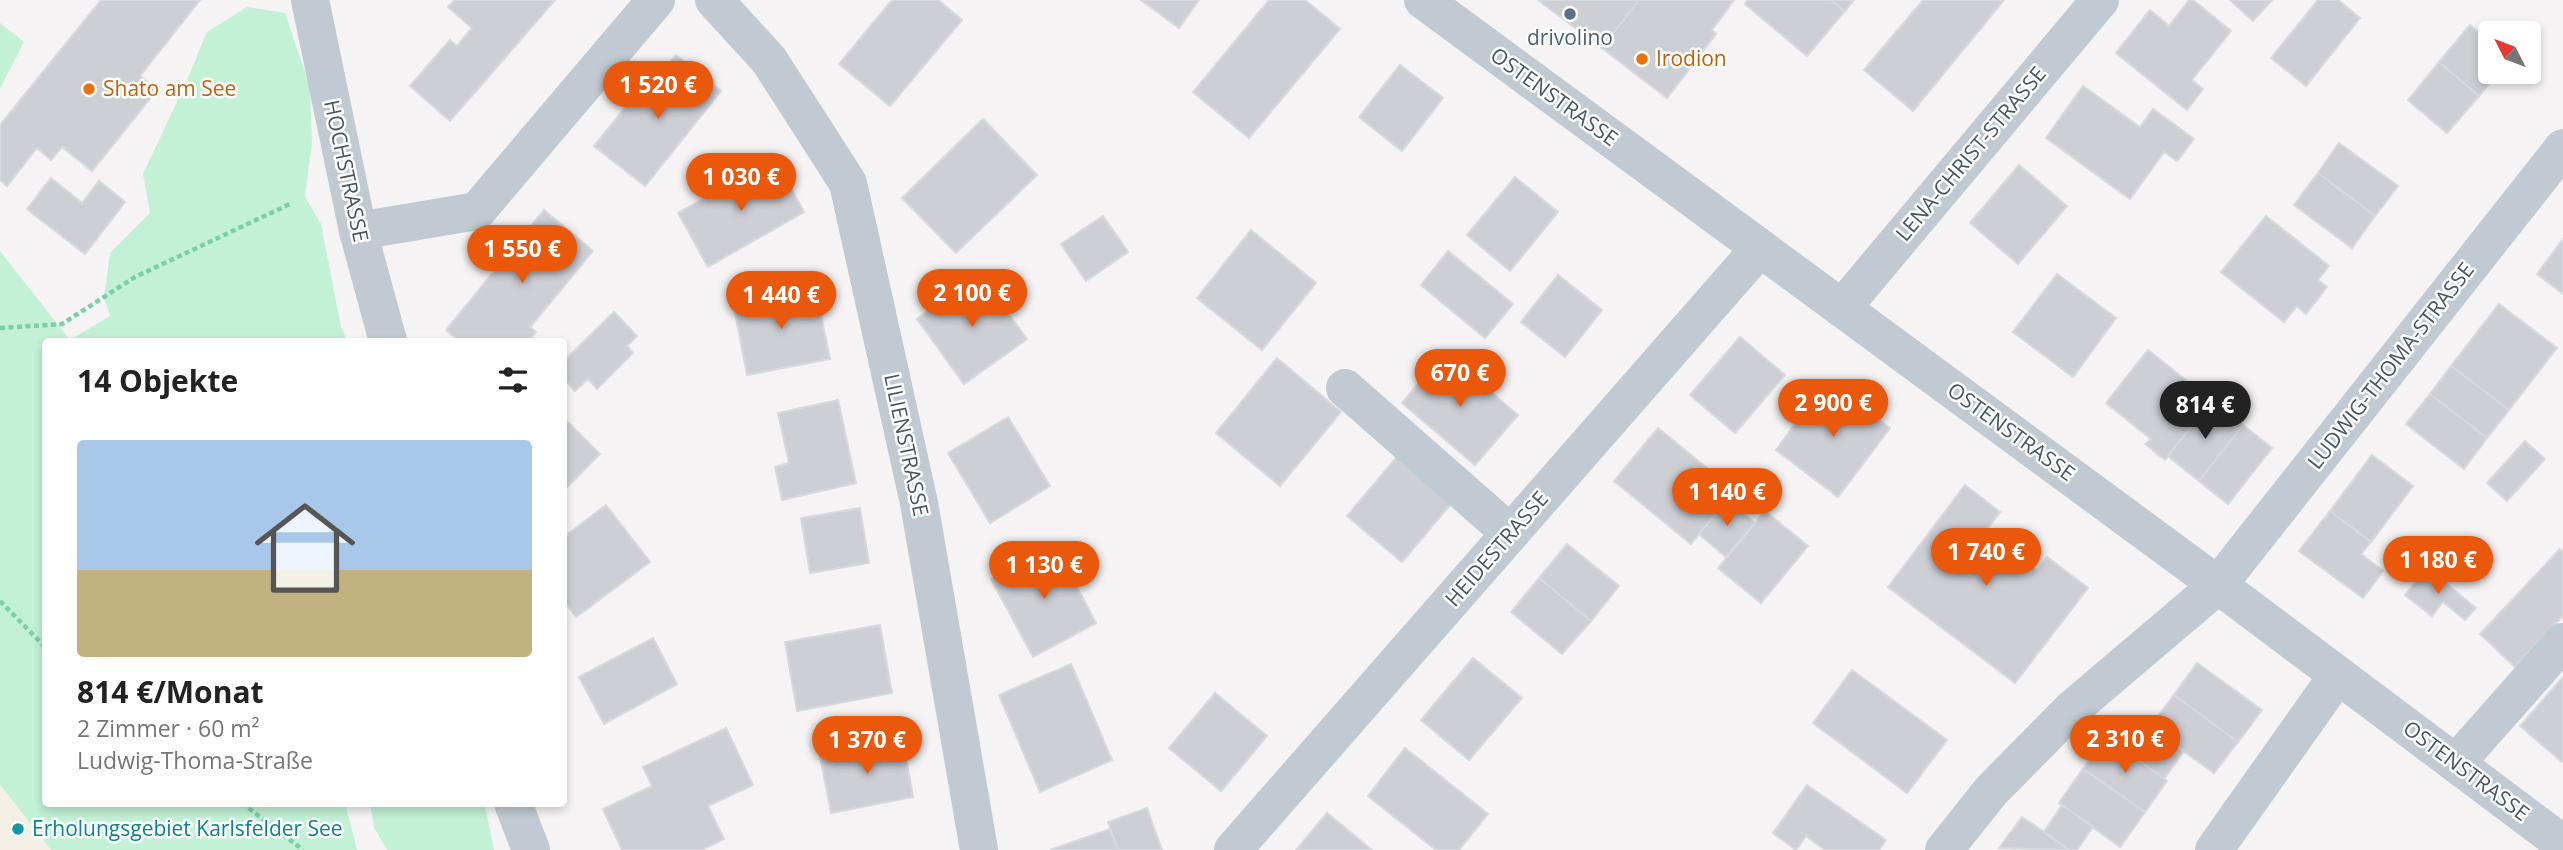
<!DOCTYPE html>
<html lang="de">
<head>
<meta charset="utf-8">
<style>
	:root { --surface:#fff; --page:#f2f2f2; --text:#222; --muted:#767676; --accent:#ea580c }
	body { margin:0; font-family:"Open Sans",sans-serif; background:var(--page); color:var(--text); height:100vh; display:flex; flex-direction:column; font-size:26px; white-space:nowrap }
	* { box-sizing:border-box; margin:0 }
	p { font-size:23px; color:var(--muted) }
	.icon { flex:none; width:38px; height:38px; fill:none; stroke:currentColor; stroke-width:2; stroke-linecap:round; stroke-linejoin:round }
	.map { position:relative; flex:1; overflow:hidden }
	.details { position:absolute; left:42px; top:338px; width:525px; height:469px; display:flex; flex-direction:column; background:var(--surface); border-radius:7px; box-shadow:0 4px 10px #0003 }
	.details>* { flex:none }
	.needle { width:46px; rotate:312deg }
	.controls { position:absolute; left:2478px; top:21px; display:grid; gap:14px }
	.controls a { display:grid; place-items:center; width:63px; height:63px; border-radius:7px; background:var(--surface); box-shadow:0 4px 10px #0003; font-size:35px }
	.price { position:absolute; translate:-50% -60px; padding:0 16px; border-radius:24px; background:var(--accent); color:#fff; font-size:23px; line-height:46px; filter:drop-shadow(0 2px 4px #0008) }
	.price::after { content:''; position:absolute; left:50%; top:42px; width:21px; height:16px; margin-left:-10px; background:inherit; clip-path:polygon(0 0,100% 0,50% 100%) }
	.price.selected { background:#222; color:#fff }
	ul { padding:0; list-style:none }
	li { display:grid; align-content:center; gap:14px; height:371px; padding:0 35px }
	li span { display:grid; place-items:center; height:217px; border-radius:7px; color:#555 }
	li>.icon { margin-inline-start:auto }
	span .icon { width:126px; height:126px; fill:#fffc; stroke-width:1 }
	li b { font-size:30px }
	h2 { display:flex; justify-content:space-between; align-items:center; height:84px; padding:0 35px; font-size:30px }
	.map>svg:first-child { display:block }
	.green { fill:#c3f1d5 }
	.sand { fill:#f5f0e5 }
	.building { fill:#cdcfd5; stroke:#d7d9de; stroke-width:2 }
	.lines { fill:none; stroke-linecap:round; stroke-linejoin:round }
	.path { stroke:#7ad0a6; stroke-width:4.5; stroke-dasharray:5 3.5; stroke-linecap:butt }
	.minor { stroke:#c1cad2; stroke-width:38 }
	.service-dot { fill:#5c6f8a; stroke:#fff; stroke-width:2.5 }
	.food-dot { fill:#e8710a; stroke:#fff; stroke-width:2.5 }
	.culture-dot { fill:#0f9aa8; stroke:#fff; stroke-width:2.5 }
	.labels { text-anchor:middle; stroke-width:5; stroke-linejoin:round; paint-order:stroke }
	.service-label { font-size:21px; fill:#4e5e75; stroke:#fff }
	.food-label { font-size:21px; fill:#c56008; stroke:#fff; text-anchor:start }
	.street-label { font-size:21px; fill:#4a5661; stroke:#fff }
	.culture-label { font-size:21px; fill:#0d838f; stroke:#fff; text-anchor:start }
</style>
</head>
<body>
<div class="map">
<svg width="2563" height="850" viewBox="0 0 2563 850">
	<rect width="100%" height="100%" fill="#f5f3f3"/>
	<g class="green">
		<polygon points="247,7 285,13 310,87 312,142 305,197 321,224 341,327 347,341 46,341 46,803 345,803 357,850 0,850 0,251 70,340 110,316 104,297 110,253 150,213 143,174 185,85 207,32"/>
		<polygon points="0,23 24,42 0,89"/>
		<polygon points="370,803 482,803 485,806 494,850 387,850 374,827"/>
	</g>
	<polygon class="sand" points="0,784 51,850 0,850"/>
	<g class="building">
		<polygon points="101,0 200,0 140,76 157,90 92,171 62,147 51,160 37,148 7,186 0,180 0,125"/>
		<polygon points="455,0 555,0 450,121 410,86 450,40 457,46 472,28 448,7"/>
		<polygon points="892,0 938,0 962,20 890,106 839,64"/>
		<polygon points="1141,0 1199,0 1179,28"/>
		<polygon points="1269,0 1305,0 1340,29 1249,138 1193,92"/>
		<polygon points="1538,0 1639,0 1602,48"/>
		<polygon points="1639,0 1734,0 1712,30 1716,34 1667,98 1602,48"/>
		<polygon points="1748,0 1831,0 1845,11 1807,56 1745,4"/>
		<polygon points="1831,0 1854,0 1845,11"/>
		<polygon points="1923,0 2004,0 1913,111 1864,70"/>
		<polygon points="2189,0 2193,0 2231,31 2192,80 2203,89 2187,110 2116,53 2150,10 2169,26"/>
		<polygon points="2230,0 2272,0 2253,21"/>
		<polygon points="2318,0 2338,0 2360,18 2306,86 2271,58"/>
		<polygon points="2470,25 2490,43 2490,72 2499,72 2479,96 2439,62"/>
		<polygon points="676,55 721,91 645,186 594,146 636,94 641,98"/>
		<polygon points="2439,62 2479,96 2447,133 2408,100"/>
		<polygon points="1400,65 1443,98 1402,151 1359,117"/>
		<polygon points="2083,86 2140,127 2153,109 2194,139 2177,161 2164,152 2130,199 2046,138"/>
		<polygon points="983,119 1037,175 956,253 902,198"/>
		<polygon points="2339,143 2398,186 2375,216 2318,173"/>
		<polygon points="775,159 804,212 708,267 678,213"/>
		<polygon points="2019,165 2067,206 2018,264 1970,223"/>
		<polygon points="2318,173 2375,216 2352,248 2294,205"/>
		<polygon points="1515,177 1558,212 1510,271 1467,235"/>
		<polygon points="51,178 82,203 99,181 125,202 85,254 27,209"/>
		<polygon points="544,210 593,251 530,327 536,332 528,341 459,341 446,330"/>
		<polygon points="1103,216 1128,252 1086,281 1061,244"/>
		<polygon points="2266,216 2329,266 2318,280 2327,287 2306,314 2297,306 2284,322 2221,272"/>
		<polygon points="1251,230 1316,283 1262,350 1197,298"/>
		<polygon points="2563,239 2563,294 2537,274"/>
		<polygon points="1448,251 1513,304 1485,338 1421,285"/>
		<polygon points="979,273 1027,339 964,384 917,319"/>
		<polygon points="2057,274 2116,318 2073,377 2013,332"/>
		<polygon points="1558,275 1602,310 1565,357 1521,322"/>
		<polygon points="815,286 830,359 747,375 733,302"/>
		<polygon points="2499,304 2557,348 2509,410 2451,366"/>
		<polygon points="614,312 637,336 627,346 633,353 597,389 588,379 575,391 564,379 564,361"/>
		<polygon points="1740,337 1785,375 1735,433 1690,395"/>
		<polygon points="2148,350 2212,401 2165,460 2145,444 2151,439 2106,403"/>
		<polygon points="1444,352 1518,415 1475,465 1402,403"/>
		<polygon points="1277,358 1341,412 1280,486 1216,433"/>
		<polygon points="2451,366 2509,410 2487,438 2430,394"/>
		<polygon points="1827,381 1890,428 1838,497 1776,450"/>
		<polygon points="2430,394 2487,438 2464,469 2406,424"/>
		<polygon points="838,400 856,483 782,500 775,467 789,463 778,413"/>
		<polygon points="2212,401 2243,425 2199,481 2168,456"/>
		<polygon points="1008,417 1050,486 990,523 948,453"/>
		<polygon points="564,418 600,454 564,490"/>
		<polygon points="2243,425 2272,448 2228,504 2199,481"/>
		<polygon points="1658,428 1735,491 1691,544 1614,481"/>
		<polygon points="2525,441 2545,459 2507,501 2487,483"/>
		<polygon points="1401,452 1456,498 1402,562 1347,516"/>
		<polygon points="2372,455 2413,486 2371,542 2330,511"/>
		<polygon points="1965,485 2000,512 1986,531 2037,570 2047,557 2088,588 2015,683 1888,587"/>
		<polygon points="1728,500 1755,523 1726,557 1699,534"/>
		<polygon points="606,505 650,562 576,617 564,601 564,537"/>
		<polygon points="860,508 869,563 810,573 801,518"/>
		<polygon points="1765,511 1808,546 1761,603 1718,568"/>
		<polygon points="2330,511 2371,542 2361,554 2383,571 2363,598 2299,551"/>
		<polygon points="1567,544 1619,586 1591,621 1539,578"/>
		<polygon points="1055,545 1096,623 1033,657 991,579"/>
		<polygon points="2560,549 2563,552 2563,616 2515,667 2480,634"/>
		<polygon points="2427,568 2476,608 2465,620 2443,602 2432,616 2405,595"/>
		<polygon points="1539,578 1591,621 1562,654 1511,612"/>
		<polygon points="880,625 892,693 797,711 785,642"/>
		<polygon points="653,638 677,684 604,724 579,677"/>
		<polygon points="1473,658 1522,698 1469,760 1421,720"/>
		<polygon points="2197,663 2262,710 2238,742 2174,695"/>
		<polygon points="1071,664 1112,760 1040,792 999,695"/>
		<polygon points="1852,670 1947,740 1907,793 1813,723"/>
		<polygon points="2563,677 2563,761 2562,762 2520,726"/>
		<polygon points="1215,693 1267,736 1221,791 1169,748"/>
		<polygon points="2174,695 2238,742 2214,773 2150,727"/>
		<polygon points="726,728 753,785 708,806 724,839 702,850 622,850 603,809 652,786 643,767"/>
		<polygon points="2154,730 2184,751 2164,779 2135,758"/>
		<polygon points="2106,737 2167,781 2145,812 2083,769"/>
		<polygon points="903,740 913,797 831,813 820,756"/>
		<polygon points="1405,748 1488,814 1459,850 1436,850 1368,796"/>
		<polygon points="2083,769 2145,812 2120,847 2059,803"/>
		<polygon points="1807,785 1886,840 1879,850 1825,850 1806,836 1796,850 1773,833"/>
		<polygon points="2062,805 2093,827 2077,850 2069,850 2044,832"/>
		<polygon points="1147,808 1162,850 1118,850 1108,822"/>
		<polygon points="1327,813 1372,850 1296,850"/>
		<polygon points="2022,817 2044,832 2069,850 1999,848"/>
		<polygon points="1110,829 1118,850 1050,850"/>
	</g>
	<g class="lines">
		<g class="path">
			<polyline points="0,328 62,324 135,277 290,204"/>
			<polyline points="0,601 46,648"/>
			<polyline points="242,803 303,850"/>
		</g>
		<g class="minor">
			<polyline points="310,0 358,231 388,341"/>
			<polyline points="714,0 769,60 848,183 919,503 979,850"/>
			<polyline points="1423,0 2218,585 2563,844"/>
			<polyline points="358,231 477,211 656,0"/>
			<polyline points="1842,308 2100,0"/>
			<polyline points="1345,388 1510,533"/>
			<polyline points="2456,763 2563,642"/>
			<polyline points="513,803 531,850"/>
			<polyline points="1233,850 1760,248"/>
			<polyline points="1944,850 1991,791 2071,710 2218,585 2563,148"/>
			<polyline points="2214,850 2338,675"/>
		</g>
	</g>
	<circle class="service-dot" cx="1570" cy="14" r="7"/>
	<g class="food-dot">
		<circle cx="1642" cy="59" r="7"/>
		<circle cx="89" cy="89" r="7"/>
	</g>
	<circle class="culture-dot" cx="18" cy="829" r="7"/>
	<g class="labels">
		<g class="service-label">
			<text x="1570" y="45">drivolino</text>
		</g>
		<g class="food-label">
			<text x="1656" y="66">Irodion</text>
			<text x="103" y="96">Shato am See</text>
		</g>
		<g class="street-label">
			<text transform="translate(1554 97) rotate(36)" y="7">OSTENSTRASSE</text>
			<text transform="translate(1971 154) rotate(-50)" y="7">LENA-CHRIST-STRASSE</text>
			<text transform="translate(346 171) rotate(78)" y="7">HOCHSTRASSE</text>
			<text transform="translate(2391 366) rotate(-52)" y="7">LUDWIG-THOMA-STRASSE</text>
			<text transform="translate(2011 432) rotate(36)" y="7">OSTENSTRASSE</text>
			<text transform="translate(906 445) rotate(78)" y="7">LILIENSTRASSE</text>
			<text transform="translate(1497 549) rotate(-49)" y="7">HEIDESTRASSE</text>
			<text transform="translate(2466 771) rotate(37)" y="7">OSTENSTRASSE</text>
		</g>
		<g class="culture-label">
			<text x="32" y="836">Erholungsgebiet Karlsfelder See</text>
		</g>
	</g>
</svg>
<div class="controls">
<a><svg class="needle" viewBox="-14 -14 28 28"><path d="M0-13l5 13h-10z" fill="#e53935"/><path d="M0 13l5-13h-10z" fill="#767676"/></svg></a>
</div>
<b class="price" style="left:658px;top:121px">1 520 €</b>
<b class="price" style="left:741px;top:213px">1 030 €</b>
<b class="price" style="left:522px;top:285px">1 550 €</b>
<b class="price" style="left:972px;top:329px">2 100 €</b>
<b class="price" style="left:781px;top:331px">1 440 €</b>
<b class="price" style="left:1460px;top:409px">670 €</b>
<b class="price" style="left:1833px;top:439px">2 900 €</b>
<b class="price selected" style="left:2205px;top:441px">814 €</b>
<b class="price" style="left:1727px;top:528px">1 140 €</b>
<b class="price" style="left:1986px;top:588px">1 740 €</b>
<b class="price" style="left:2438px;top:596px">1 180 €</b>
<b class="price" style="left:1044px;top:601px">1 130 €</b>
<b class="price" style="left:2125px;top:775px">2 310 €</b>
<b class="price" style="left:867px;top:776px">1 370 €</b>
<section class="details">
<h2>14 Objekte<svg class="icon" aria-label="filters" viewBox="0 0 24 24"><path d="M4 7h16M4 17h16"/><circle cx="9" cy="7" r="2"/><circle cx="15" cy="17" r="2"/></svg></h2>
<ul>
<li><span style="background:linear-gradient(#a9c7e8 60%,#c2b280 0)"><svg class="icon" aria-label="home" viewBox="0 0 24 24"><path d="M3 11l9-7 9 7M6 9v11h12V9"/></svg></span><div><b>814 €/Monat</b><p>2 Zimmer · 60 m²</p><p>Ludwig-Thoma-Straße</p></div></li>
</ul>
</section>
</div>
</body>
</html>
